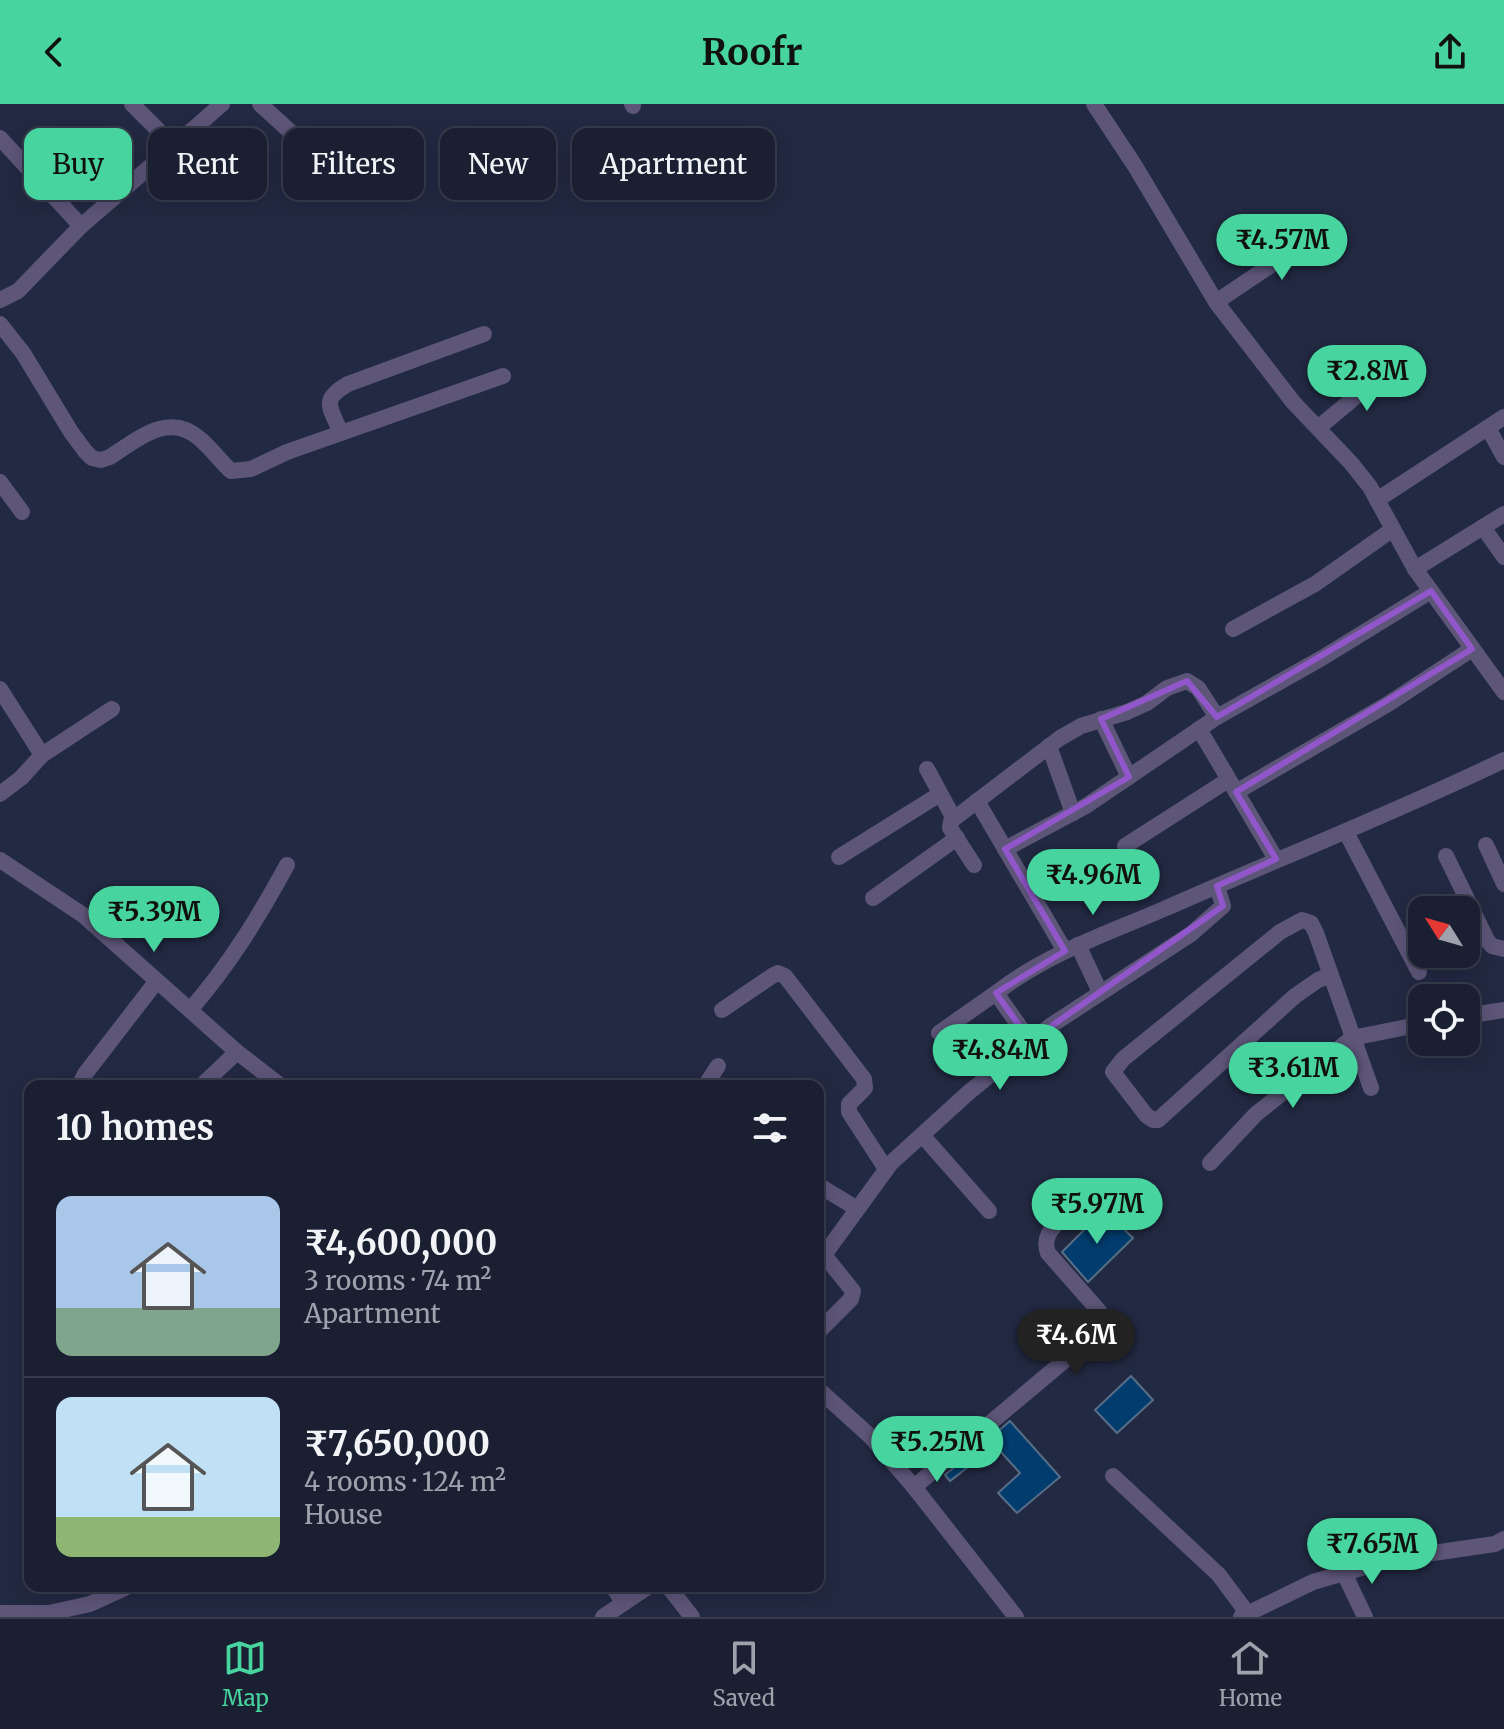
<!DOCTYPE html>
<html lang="en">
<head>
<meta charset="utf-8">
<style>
	:root { --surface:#1a1f32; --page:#272c3e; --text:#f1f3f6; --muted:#9fa2ac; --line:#383d4d; --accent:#47d49e }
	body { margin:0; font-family:Merriweather,serif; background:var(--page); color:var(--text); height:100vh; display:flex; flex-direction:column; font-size:30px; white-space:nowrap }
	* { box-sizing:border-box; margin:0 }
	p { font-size:26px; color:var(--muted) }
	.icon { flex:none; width:44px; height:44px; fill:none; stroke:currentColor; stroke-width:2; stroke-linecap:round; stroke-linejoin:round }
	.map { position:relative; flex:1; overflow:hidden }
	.sheet { position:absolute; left:24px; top:976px; width:800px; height:512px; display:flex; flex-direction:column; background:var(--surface); border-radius:16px; box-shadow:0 4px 20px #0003,0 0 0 2px var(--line) }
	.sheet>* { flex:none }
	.guide { position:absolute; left:24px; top:24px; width:800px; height:72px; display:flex; gap:16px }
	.needle { width:52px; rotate:307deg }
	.tools { position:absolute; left:1408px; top:792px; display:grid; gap:16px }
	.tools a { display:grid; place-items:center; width:72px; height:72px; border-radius:16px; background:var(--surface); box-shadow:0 4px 20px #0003,0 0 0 2px var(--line); font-size:40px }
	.price { position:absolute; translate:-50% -68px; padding:0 18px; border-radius:28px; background:var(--accent); color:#111; font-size:26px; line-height:52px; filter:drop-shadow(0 2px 4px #0008) }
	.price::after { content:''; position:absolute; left:50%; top:48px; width:24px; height:18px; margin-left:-12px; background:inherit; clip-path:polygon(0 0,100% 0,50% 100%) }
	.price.on { background:#222; color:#fff }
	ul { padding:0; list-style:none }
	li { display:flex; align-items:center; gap:24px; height:200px; padding:0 32px }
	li+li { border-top:2px solid var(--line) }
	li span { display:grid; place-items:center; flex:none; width:224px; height:160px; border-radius:16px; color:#555 }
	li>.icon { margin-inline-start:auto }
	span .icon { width:96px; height:96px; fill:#fffc; stroke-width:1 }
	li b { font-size:34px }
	h2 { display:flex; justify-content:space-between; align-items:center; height:96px; padding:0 32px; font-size:34px }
	.chip { padding:0 28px; border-radius:16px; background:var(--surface); box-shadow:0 4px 20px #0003,0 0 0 2px var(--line); font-size:28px; line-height:72px }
	.chip.on { background:var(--accent); color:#111 }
	header { display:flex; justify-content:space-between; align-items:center; height:104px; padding:0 32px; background:var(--accent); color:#111; font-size:36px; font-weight:700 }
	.menu { display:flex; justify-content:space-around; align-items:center; height:112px; border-top:2px solid var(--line); background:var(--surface); font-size:22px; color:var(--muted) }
	.menu a { display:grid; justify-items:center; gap:4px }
	.menu .on { color:var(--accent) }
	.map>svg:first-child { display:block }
	.building { fill:#003d6e; stroke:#576e87; stroke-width:2 }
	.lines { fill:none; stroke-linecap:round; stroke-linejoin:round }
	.minor { stroke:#5d5679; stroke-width:16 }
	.marked { fill:none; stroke:#9157ca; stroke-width:6; stroke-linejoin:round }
</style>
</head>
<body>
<header><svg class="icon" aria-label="back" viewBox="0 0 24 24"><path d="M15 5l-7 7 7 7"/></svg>Roofr<svg class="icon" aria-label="share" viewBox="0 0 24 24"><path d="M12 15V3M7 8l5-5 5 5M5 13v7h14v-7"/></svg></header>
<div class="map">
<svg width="1504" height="1513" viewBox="0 0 1504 1513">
	<rect width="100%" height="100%" fill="#222942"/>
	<g class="building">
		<polygon points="1104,1106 1133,1134 1088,1178 1062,1148"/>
		<polygon points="1131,1272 1153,1296 1117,1329 1095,1306"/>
		<polygon points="1010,1317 1060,1373 1017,1409 998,1389 1020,1369 989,1335"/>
		<polygon points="981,1341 987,1348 950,1377 945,1371"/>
	</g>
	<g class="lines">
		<g class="minor">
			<polyline points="260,0 306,42"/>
			<polyline points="632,0 633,2"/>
			<polyline points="1094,0 1135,62 1216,198 1293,298 1351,359 1370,383 1415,465 1504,588"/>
			<polyline points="0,34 81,122"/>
			<polyline points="174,42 222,0"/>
			<polyline points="0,196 18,187 81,122 174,42 132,0"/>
			<polyline points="1216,198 1325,125"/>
			<path d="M0,220L23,249L71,328L85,347L92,354L101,356L110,353C138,335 169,307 200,335C211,344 220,357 231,367L251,365L287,348L503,272"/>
			<polyline points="1318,324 1391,263"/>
			<polyline points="1488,324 1504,353"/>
			<path d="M341,329C330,303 320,296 348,280L484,230"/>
			<polyline points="0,378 22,408"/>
			<polyline points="1377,396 1504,313"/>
			<polyline points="1483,423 1504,453"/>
			<polyline points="1415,465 1504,410"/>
			<polyline points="1233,525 1315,480 1393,425"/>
			<polyline points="0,585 42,651"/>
			<polyline points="1101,615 1129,673"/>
			<polyline points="1199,625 1276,755"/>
			<polyline points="1049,642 1073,709"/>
			<polyline points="927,665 953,713"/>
			<polyline points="1236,688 1388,600 1472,545"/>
			<polyline points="0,690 21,674 42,651 112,605"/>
			<polyline points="977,697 1065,847"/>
			<polyline points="1346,728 1419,868"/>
			<polyline points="1486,741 1504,780"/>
			<polyline points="1125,742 1228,676"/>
			<polyline points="1005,745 1086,702 1217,613 1322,554 1431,487"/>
			<polyline points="1446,752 1487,836 1492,842 1504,845"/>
			<polyline points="839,753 940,690"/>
			<polyline points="0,756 83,811 237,948 281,982"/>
			<polyline points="974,761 950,724 951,717 1060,634 1081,622 1127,608 1147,599 1167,584 1187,577 1198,584 1217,613"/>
			<polyline points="873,794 957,734"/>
			<polyline points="1078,841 1100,888"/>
			<polyline points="1331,871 1318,876 1295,892 1158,1016 1153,1016 1146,1011 1113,968 1123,955 1280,828 1302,816 1311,819 1316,829 1371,984"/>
			<path d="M996,889C1046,850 1106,830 1164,805C1277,755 1392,710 1504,656"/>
			<path d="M190,906C230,860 258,814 287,761"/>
			<polyline points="722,906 772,872 778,869 785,872 864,975 865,984 849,1000 849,1008 886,1065"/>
			<polyline points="1466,912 1504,906"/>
			<polyline points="939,929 996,889 1030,937"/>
			<polyline points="79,982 85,970 156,878"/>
			<polyline points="201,982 237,948"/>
			<polyline points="705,982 718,962"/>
			<polyline points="922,1031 989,1107"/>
			<polyline points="1210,1059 1256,1010 1352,934 1422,920"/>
			<polyline points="818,1081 856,1104"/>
			<polyline points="818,1228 851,1195 853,1187 824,1151 891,1059 968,989 1050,922 1191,830 1223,802 1217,782"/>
			<polyline points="818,1285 871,1333 914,1383 1016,1513"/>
			<polyline points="1113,1372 1219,1471 1248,1510"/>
			<path d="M914,1383L1089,1236C1098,1226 1103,1220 1099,1207L1048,1149C1041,1131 1056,1121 1067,1108"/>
			<polyline points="1344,1469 1365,1513"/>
			<polyline points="612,1482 624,1499"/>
			<polyline points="668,1482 692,1513"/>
			<polyline points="0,1509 49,1509 90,1500 129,1482"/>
			<polyline points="603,1513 649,1482"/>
			<polyline points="1241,1513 1313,1478 1392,1455 1495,1440 1504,1435"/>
		</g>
	</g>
	<path class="marked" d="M1431,487L1472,545L1236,688L1276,755L1217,782L1223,802L1030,937L996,889L1065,847L1005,745L1129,673L1101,615L1187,577L1217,613Z"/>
</svg>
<div class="tools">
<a><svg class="needle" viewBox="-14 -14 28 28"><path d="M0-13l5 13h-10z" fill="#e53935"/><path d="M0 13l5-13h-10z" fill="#9fa2ac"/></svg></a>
<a><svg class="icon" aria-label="locate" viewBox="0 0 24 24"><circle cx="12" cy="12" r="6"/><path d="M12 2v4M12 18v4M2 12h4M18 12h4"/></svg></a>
</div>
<b class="price" style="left:1282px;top:178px">₹4.57M</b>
<b class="price" style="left:1367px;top:309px">₹2.8M</b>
<b class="price" style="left:1093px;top:813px">₹4.96M</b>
<b class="price" style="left:154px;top:850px">₹5.39M</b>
<b class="price" style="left:1000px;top:988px">₹4.84M</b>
<b class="price" style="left:1293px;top:1006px">₹3.61M</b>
<b class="price" style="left:1097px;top:1142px">₹5.97M</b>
<b class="price on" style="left:1076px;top:1273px">₹4.6M</b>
<b class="price" style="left:937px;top:1380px">₹5.25M</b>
<b class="price" style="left:1372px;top:1482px">₹7.65M</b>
<div class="guide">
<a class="chip on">Buy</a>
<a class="chip">Rent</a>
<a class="chip">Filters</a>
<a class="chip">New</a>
<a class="chip">Apartment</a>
</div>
<section class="sheet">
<h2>10 homes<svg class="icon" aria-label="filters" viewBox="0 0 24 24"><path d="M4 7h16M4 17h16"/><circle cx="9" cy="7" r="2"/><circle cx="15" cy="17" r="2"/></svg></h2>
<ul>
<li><span style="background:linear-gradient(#a9c7e8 70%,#7fa58c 0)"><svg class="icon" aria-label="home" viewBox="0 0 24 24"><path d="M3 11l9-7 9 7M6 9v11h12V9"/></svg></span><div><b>₹4,600,000</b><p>3 rooms · 74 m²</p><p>Apartment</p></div></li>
<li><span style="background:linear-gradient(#bfe0f5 75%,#8fb573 0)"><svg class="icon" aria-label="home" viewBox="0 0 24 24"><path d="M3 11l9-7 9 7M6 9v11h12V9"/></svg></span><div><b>₹7,650,000</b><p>4 rooms · 124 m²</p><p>House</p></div></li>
</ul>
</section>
</div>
<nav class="menu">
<a class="on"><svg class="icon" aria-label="map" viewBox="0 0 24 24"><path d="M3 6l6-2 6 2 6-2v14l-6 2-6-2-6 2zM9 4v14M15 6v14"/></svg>Map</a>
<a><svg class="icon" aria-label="saved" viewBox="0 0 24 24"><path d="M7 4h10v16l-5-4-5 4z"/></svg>Saved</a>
<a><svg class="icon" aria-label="home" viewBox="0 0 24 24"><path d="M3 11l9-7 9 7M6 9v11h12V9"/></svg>Home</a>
</nav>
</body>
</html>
